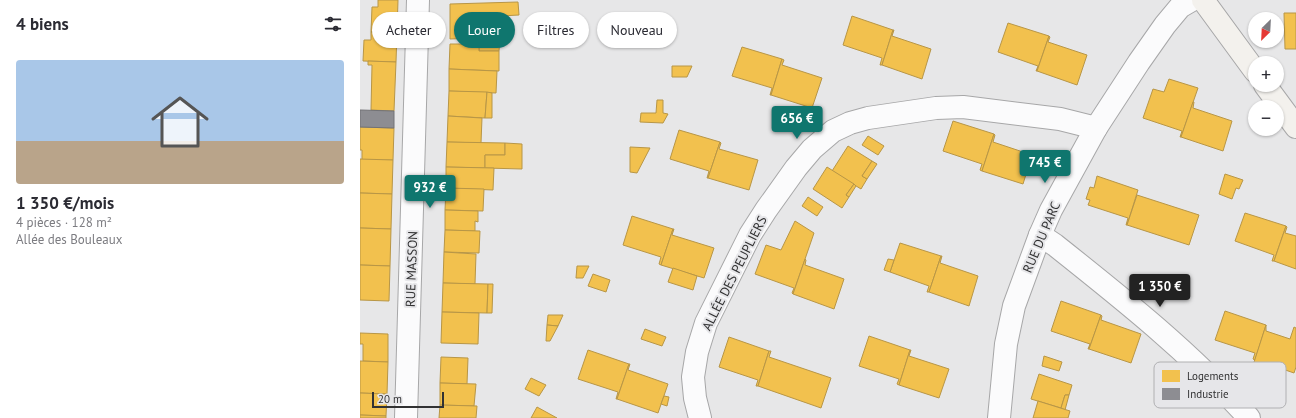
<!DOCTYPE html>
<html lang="fr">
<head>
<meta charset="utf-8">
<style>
	:root { --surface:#fff; --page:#f7f7f7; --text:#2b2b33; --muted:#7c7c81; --accent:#0f766e }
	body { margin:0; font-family:"PT Sans",sans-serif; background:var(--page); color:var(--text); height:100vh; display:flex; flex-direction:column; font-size:15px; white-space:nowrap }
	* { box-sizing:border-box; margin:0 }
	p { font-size:13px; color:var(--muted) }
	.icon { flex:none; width:22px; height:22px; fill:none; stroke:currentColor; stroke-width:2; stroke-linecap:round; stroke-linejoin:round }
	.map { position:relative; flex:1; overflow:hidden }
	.sheet { display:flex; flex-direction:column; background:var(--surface); width:360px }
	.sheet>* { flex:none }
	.top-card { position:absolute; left:12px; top:12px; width:380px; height:36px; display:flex; gap:8px }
	.needle { width:26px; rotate:204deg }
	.tools { position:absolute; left:888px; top:12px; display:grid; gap:8px }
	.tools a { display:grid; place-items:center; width:36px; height:36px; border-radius:50%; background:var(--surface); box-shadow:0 1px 3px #0004; font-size:20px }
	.scale { position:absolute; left:12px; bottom:10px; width:72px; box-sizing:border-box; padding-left:4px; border:2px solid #323233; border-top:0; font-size:11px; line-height:14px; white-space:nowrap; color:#323233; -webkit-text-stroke:3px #e6e6e9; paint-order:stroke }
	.price { position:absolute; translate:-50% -34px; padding:0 9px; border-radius:4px; background:var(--accent); color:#fff; font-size:13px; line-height:26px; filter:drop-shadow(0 1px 2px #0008) }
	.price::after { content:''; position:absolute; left:50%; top:24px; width:12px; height:9px; margin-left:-6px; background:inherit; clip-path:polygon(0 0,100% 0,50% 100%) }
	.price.current { background:#222; color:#fff }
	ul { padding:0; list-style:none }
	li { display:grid; align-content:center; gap:8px; height:212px; padding:0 16px }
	li span { display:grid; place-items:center; height:124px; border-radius:4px; color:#555 }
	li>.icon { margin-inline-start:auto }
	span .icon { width:72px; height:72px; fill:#fffc; stroke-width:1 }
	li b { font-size:17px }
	h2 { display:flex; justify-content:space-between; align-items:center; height:48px; padding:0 16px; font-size:17px }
	.tag { padding:0 14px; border-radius:18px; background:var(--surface); box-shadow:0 1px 3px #0004; font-size:14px; line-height:36px }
	.tag.current { background:var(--accent); color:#fff }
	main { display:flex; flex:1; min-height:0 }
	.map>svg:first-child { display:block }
	.homes { fill:#f2c14e; stroke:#b89646 }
	.industry { fill:#8d8d92; stroke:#727276 }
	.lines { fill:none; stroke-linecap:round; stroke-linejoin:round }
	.street-casing { stroke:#a7a7a8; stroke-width:24 }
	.secondary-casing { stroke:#a7a7a8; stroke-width:24 }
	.street { stroke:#fbfbfc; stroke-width:22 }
	.secondary { stroke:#f3f1ed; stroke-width:22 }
	.labels { text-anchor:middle; stroke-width:4; stroke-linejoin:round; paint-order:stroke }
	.street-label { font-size:13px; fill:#323233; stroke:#e6e6e9 }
	.key { fill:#e6e6e9; stroke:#b0b0b2; stroke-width:1 }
	.key-label { font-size:11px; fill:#323233 }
</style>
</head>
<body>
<main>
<section class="sheet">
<h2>4 biens<svg class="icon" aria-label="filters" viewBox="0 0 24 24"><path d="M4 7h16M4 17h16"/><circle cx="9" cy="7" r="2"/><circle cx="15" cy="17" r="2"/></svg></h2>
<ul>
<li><span style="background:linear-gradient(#a9c7e8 65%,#b9a48a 0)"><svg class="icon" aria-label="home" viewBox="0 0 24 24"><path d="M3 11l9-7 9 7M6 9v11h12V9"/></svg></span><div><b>1 350 €/mois</b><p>4 pièces · 128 m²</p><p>Allée des Bouleaux</p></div></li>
</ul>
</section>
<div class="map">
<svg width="936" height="418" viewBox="0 0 936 418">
	<rect width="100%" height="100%" fill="#e7e7e8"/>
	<g class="homes">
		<polygon points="18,0 38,0 37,32 11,32 12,7 18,7"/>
		<polygon points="158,2 159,15 141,16 142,37 90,39 90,4"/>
		<polygon points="924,13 936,13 936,49 925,49"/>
		<polygon points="141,16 148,16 149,37 142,37"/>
		<polygon points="492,16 533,30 522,65 520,65 522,58 483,45"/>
		<polygon points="648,23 689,36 677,71 676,71 678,66 638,52"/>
		<polygon points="533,30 534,30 532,36 571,49 562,79 522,65"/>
		<polygon points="11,32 37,32 36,62 3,61 4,40 11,40"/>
		<polygon points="689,36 690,37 688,42 727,55 717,85 677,71"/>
		<polygon points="140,37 139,51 119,51 118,38"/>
		<polygon points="90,44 119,44 119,51 139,51 139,71 89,69"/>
		<polygon points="382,47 422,59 411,95 410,95 412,88 372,76"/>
		<polygon points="422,59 424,60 422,65 462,78 452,108 411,95"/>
		<polygon points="8,61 36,62 34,111 11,110 12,65 8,65"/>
		<polygon points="312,66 332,66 327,77 312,77"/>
		<polygon points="89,69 137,71 136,93 89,91"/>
		<polygon points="809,79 838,88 821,137 820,137 822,131 783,118 793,89 804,92"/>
		<polygon points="89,91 127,92 125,118 88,116"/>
		<polygon points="127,92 132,93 132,118 125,118"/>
		<polygon points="297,100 303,100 303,113 308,114 303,123 280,122 281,113 296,113"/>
		<polygon points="833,102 834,102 833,108 872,121 863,151 821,137"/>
		<polygon points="88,116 122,118 121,143 87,142"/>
		<polygon points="593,121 634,134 622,171 620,170 622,164 583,151"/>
		<polygon points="0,127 34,128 33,160 2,160 2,150 0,150"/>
		<polygon points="319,130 360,142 348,178 347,178 349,171 310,159"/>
		<polygon points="634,134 635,135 633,142 672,155 663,184 622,171"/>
		<polygon points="508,136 524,146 518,155 502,145"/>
		<polygon points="87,142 145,143 145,155 125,155 125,168 86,167"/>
		<polygon points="360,142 361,143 359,149 398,160 389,190 348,178"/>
		<polygon points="145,143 162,144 162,169 125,168 125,155 145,155"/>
		<polygon points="488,146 512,161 502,176 507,179 501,189 472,171"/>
		<polygon points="270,147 290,148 277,173 270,172"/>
		<polygon points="0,159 33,160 32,194 0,193"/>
		<polygon points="512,161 517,164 507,179 502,176"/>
		<polygon points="86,167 134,168 133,190 86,188"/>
		<polygon points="467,167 494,184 486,195 489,197 482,208 453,189"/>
		<polygon points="865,174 883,180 879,189 876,188 872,199 859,194"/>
		<polygon points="737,176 778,190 767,225 766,225 768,218 728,205 730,200 726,199 730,187 734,188"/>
		<polygon points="494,184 496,186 489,197 486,195"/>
		<polygon points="86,188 124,189 123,211 85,210"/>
		<polygon points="0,193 32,194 31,229 0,228"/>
		<polygon points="777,195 839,215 829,245 767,225"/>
		<polygon points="448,197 463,207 457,216 442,206"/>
		<polygon points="85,210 118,211 118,222 115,221 115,231 85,230"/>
		<polygon points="885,213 926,226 914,261 912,261 914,255 875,241"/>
		<polygon points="272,216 313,229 301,265 299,264 301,257 263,245"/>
		<polygon points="435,221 454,233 433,294 432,293 434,288 395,274 406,245 421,250"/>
		<polygon points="926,226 927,227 925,233 936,236 936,269 914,261"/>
		<polygon points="0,228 31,229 30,266 0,265"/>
		<polygon points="313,229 314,229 312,235 354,248 344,278 301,265"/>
		<polygon points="85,230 120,231 119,253 84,252"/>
		<polygon points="540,243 581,256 569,292 567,292 569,286 530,272"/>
		<polygon points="84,252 116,254 115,284 83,283"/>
		<polygon points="581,256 582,256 580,263 618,276 609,306 569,292"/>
		<polygon points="445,259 446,260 445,265 484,279 474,309 433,294"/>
		<polygon points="528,259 534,260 530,272 524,270"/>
		<polygon points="0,265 30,266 29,301 0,300"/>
		<polygon points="217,266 229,266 223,278 216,278"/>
		<polygon points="313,268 337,276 333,290 308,282"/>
		<polygon points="233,274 250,280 246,292 228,286"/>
		<polygon points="83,283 128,284 127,313 82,312"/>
		<polygon points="128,284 133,284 132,313 127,313"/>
		<polygon points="701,301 741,315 729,349 728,349 730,344 691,331"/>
		<polygon points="865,311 906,325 895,360 893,359 895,353 855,340"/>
		<polygon points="82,312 119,313 118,344 81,343"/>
		<polygon points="188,315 203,315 198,326 187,325"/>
		<polygon points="741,315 742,316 741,320 781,334 771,363 729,349"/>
		<polygon points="187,325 198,326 190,341 186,341"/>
		<polygon points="906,325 906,331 930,339 934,327 936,328 936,367 934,373 908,364 899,391 886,387"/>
		<polygon points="285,329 306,337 302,346 281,339"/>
		<polygon points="0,333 28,334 28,362 3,361 3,344 0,344"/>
		<polygon points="509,336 550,350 539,385 537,384 539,379 499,366"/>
		<polygon points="369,337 409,351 398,386 396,386 398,380 359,367"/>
		<polygon points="228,350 269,364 257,399 256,399 258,392 218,379"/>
		<polygon points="550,350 551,350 549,356 589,369 579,398 539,385"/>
		<polygon points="409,351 411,351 409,357 471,378 461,408 398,386"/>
		<polygon points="684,356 702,362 699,371 682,366"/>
		<polygon points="81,357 108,358 107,384 80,383"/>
		<polygon points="0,361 28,362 27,394 0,393"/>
		<polygon points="269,364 270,364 268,370 308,384 298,413 257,399"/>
		<polygon points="679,374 712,385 709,395 705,395 701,408 671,399"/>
		<polygon points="171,378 186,385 179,396 165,389"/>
		<polygon points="80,383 116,384 114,406 80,405"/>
		<polygon points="0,393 27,394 26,416 0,415"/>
		<polygon points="705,395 709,395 705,410 701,408"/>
		<polygon points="304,396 309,397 307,406 301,404"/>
		<polygon points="678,401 710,411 708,418 673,418"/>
		<polygon points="80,405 117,406 116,418 79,418"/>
		<polygon points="177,407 197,418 171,418"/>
		<polygon points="0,415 26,416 26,418 0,418"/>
	</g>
	<polygon class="industry" points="0,110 34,111 34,128 0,127"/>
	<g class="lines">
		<g class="street-casing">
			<g id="street">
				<path d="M680,235L695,245C763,299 831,353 889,418"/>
				<polyline points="46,418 58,0"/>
				<polyline points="340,418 335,398 333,377 337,352 346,323 390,235 406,210 436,168 452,149 473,131 490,123 508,118 576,108 603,107 700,119 736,128"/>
				<polyline points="639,418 646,344 654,306 680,235 691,210 736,128 779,62 805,25 820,7 832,0"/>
			</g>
		</g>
		<g class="secondary-casing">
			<g id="secondary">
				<polyline points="843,0 895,71"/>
				<polyline points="905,85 936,127"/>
			</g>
		</g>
		<use href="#street" class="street"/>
		<use href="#secondary" class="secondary"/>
	</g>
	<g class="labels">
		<g class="street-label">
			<text transform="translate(681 237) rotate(-67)" y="5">RUE DU PARC</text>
			<text transform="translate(51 269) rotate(-88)" y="5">RUE MASSON</text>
			<text transform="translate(374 273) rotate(-63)" y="5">ALLÉE DES PEUPLIERS</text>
		</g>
	</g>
	<rect x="794" y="362" width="132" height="46" rx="6" class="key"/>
	<rect x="802" y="370" width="18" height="12" fill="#f2c14e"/>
	<rect x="802" y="388" width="18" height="12" fill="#8d8d92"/>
	<g class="key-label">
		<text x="827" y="380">Logements</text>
		<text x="827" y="398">Industrie</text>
	</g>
</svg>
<div class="tools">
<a><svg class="needle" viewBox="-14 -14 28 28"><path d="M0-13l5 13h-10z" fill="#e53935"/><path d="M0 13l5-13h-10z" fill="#7c7c81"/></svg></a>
<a>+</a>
<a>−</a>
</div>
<div class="scale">20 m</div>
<b class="price" style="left:437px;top:140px">656 €</b>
<b class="price" style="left:685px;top:184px">745 €</b>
<b class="price" style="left:70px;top:209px">932 €</b>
<b class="price current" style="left:800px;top:308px">1 350 €</b>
<div class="top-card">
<a class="tag">Acheter</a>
<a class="tag current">Louer</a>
<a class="tag">Filtres</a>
<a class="tag">Nouveau</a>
</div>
</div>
</main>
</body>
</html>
